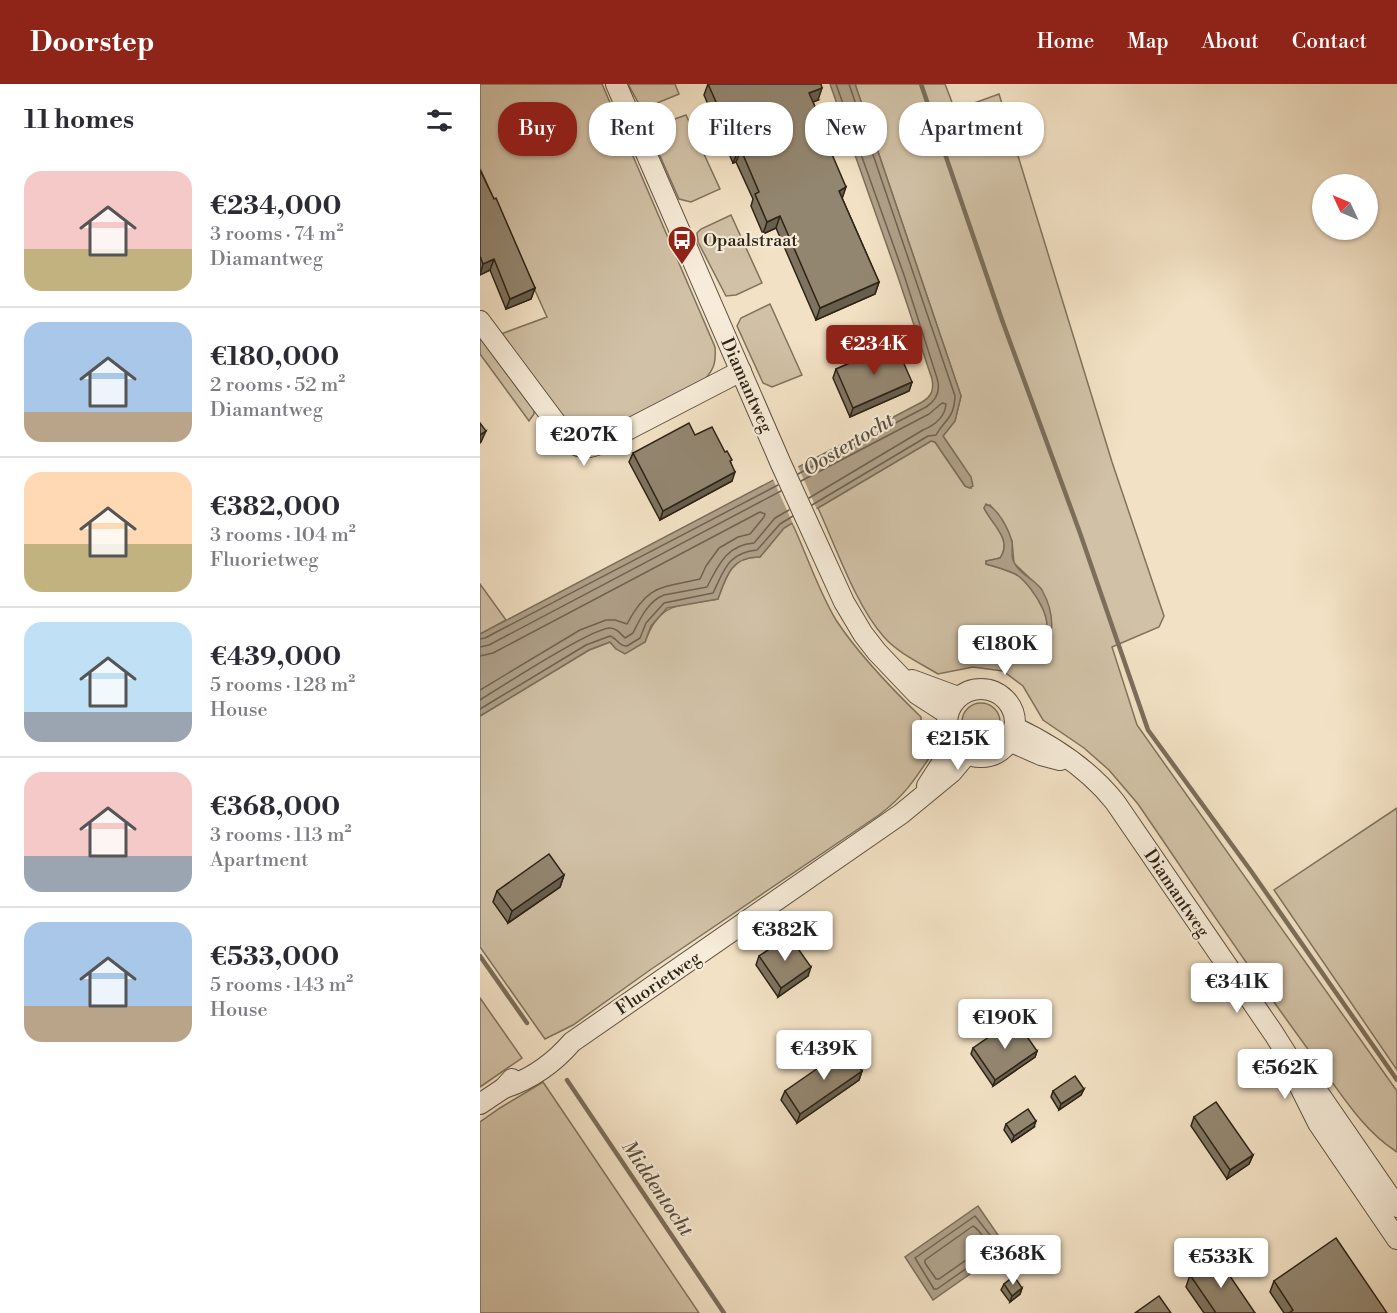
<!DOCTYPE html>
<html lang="en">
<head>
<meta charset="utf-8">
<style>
	:root { --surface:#fff; --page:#f7f7f7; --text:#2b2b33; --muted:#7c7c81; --line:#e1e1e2; --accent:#8f2418 }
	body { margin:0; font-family:"Libre Bodoni",serif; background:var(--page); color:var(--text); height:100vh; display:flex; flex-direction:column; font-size:22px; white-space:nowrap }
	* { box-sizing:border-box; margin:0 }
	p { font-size:20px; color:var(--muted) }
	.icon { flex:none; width:33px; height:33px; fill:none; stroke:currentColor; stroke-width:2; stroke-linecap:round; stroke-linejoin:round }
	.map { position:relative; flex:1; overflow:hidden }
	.sheet { display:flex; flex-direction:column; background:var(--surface); width:480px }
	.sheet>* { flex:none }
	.hud { position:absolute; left:18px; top:18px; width:570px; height:54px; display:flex; gap:12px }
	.needle { width:39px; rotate:314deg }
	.tools { position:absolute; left:832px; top:90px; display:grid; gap:12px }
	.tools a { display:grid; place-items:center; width:66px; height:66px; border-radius:50%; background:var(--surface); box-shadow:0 2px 4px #0004; font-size:30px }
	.price { position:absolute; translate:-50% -51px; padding:0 14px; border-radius:6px; background:#fff; color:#222; font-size:20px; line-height:39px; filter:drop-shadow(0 2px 3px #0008) }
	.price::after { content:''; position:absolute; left:50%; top:36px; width:18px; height:14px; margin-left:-9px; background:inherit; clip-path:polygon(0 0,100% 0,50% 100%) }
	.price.selected { background:var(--accent); color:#fff }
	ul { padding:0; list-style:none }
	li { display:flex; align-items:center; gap:18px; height:150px; padding:0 24px }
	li+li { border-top:2px solid var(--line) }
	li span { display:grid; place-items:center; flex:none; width:168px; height:120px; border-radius:18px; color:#555 }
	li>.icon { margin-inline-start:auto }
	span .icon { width:72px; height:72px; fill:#fffc; stroke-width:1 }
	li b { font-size:26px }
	h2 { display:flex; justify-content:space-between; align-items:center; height:72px; padding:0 24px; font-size:26px }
	.pill { padding:0 21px; border-radius:24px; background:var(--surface); box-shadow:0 2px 4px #0004; font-size:21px; line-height:54px }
	.pill.selected { background:var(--accent); color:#fff }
	header { display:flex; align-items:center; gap:36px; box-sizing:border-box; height:84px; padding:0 30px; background:var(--accent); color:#fff }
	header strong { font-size:28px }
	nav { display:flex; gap:33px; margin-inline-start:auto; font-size:21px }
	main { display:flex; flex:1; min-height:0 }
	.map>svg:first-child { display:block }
	.green { fill:#d1c1a6; stroke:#7f725e; stroke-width:1.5; fill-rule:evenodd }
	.water { fill:#afa089; stroke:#7b6e5b; stroke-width:1.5 }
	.pier { fill:#f2e1c4 }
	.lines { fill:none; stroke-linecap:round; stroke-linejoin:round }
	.shore { stroke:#6e6250; stroke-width:1.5 }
	.stream { stroke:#7b6e5b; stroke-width:4.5 }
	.minor-casing { stroke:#5e5242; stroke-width:22 }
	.minor { stroke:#f7ecd9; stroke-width:20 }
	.wall { fill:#7e7360; stroke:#2d2316; stroke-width:1.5 }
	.shaded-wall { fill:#675e4e; stroke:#2d2316; stroke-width:1.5 }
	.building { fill:#938670; stroke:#2d2316; stroke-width:1.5 }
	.labels { text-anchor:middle; stroke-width:4.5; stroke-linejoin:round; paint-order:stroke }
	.poi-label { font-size:18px; fill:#2d2316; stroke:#f7ecd9; text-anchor:start }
	.street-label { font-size:18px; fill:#2d2316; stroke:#f7ecd9 }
	.water-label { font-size:20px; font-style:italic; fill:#5a4f3e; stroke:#f7ecd9 }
</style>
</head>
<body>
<header>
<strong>Doorstep</strong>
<nav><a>Home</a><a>Map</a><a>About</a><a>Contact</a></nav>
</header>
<main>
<section class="sheet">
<h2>11 homes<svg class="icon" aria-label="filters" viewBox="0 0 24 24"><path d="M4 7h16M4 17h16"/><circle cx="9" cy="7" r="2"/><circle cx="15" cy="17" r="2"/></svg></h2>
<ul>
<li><span style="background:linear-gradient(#f6c9c9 65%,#c2b280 0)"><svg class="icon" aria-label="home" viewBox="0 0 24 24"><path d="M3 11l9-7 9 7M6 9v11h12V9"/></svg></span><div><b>€234,000</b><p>3 rooms · 74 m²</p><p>Diamantweg</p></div></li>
<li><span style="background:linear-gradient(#a9c7e8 75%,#b9a48a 0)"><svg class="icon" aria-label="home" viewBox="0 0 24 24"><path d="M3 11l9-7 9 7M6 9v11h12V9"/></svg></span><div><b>€180,000</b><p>2 rooms · 52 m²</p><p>Diamantweg</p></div></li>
<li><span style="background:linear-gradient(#ffd9b3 60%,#c2b280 0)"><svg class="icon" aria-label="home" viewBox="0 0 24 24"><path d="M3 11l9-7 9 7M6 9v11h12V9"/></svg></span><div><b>€382,000</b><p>3 rooms · 104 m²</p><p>Fluorietweg</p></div></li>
<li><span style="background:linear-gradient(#bfe0f5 75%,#9aa5b1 0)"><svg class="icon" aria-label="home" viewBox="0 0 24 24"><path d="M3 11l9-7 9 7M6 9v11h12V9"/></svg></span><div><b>€439,000</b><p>5 rooms · 128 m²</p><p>House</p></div></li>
<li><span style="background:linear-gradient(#f6c9c9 70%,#9aa5b1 0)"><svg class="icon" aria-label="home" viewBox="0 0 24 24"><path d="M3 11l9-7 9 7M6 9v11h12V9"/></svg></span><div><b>€368,000</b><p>3 rooms · 113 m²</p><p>Apartment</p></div></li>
<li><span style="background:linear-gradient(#a9c7e8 70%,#b9a48a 0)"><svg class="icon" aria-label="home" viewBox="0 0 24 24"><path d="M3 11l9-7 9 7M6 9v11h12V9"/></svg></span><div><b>€533,000</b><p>5 rooms · 143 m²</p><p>House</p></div></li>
</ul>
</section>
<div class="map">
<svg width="917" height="1229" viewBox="0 0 917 1229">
	<rect width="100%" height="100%" fill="#f2e1c4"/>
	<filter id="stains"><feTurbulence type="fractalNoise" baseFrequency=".00333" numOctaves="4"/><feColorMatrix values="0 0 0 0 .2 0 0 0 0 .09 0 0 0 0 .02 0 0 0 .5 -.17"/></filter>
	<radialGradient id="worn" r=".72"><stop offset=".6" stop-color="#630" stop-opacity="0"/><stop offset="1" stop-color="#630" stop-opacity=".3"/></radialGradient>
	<g class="green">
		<path d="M0,0H122L235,263C236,277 235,284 225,295L120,349C105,349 97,346 86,336L21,250L67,233L0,84Z"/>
		<polygon points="148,0 195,0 199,10 165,24 160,22"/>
		<path d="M375,0H465L475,26L519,10L632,378L684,532L679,543L632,563L657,641L917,1007V1068C883,1047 860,1008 836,976C774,893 717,806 658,720L629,686L604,664L563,636L543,602L523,587L493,583L458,590C440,579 418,569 404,553C376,522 356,463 338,424L451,357L455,358L485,402L491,404L484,383L463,352L475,337L481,312ZM510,421L523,438L528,449L532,457L534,479L561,505L571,549L548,566L516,560L518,555C528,558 544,564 554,560C585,548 553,502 537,491C528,486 516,483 506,480V477L520,474C533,455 512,441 504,424Z"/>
		<path d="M206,31L240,105L211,118L199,115L172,54C173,39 194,36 206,31Z"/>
		<polygon points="251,131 282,199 256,211 246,212 218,158 217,149 221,145"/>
		<polygon points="290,220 322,291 292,303 283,299 257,242 261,234"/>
		<polygon points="0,252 54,326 54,330 49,337 0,270"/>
		<path d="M312,439C327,471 338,506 356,536C379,571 411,604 441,633V640L451,671C434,697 424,712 399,731L170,886L93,941L65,955L0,863V632L109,566L130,558L136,565L165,558C180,516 200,522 238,515C246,492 252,472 280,473L304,444Z"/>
		<polygon points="0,500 26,536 0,550"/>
		<circle cx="501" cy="638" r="19"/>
		<polygon points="917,724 917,986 794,806"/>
		<polygon points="0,914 42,974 0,1003"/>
		<polygon points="63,998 219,1229 0,1229 0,1038 20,1024"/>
	</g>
	<g class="water">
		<path d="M350,0H375L481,312L475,337L463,352L491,393L493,402L489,404L485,402L455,358L451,357L304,444L280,473C252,472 246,492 238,515L187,524L171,542L165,558L145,570L136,565L130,558L109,566L0,632V550L442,318C452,312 454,306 452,295L418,193Z"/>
		<path d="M506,420C518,424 529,446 532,458C533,464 531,470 533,476C538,490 555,495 562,506C572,524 581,560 553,566C542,568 527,563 516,560L517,555C528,558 543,564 554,560C585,549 553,502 537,491C528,486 516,483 506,480V477L520,474C533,455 512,441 504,424Z"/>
		<polygon points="498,1122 527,1164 453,1216 425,1173"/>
	</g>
	<polygon class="pier" points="317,380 338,428 314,442 292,393"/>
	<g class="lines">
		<g class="shore">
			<path d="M318,390L446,323C457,316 461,307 457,294L424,191L356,0"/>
			<path d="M321,397L449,330L462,319L466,320C465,333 455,341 443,346L329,414"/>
			<path d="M332,421L448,352L456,351C465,335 474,335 475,312L369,0"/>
			<polyline points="0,555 5,554 298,401"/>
			<polyline points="0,563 9,561 301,407"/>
			<path d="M0,572L13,569L280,428L285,430L284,433L270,450L258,453L239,464L226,482L220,495C181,504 168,500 147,540L135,536H126L100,546L0,606"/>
			<path d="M0,616C21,603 111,544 130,544C136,544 140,549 145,554L153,549C160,535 168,517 184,511L227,503C238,482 246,461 274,459L295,434L309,426"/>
			<path d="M0,625L106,561L130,552C137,554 139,563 147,562L160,554L166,539L184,519L233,509C244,487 247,469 277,466L300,440L313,432"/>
			<polygon points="495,1132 517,1160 517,1163 457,1205 454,1205 435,1174"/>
			<path d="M493,1142C498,1145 507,1156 506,1162L459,1195H456L445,1179V1176Z"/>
		</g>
		<g class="stream">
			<polyline points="441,0 522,236 600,449 668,646 771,787 917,996"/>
			<polyline points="0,872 47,939"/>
			<polyline points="87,996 244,1229"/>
		</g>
		<g class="minor-casing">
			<g id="minor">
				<polyline points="136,0 301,380 364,518 383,550 397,568 437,610 468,630"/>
				<path d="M0,237L88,355C99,366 108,365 122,359L261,287"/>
				<polyline points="432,596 478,613"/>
				<circle cx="501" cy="639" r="34"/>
				<path d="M534,643C572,661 609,685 635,718L794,950L811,977L815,993L838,1039L917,1155"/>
				<polyline points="529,657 561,671 580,676"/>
				<polyline points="447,702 474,660"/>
				<polyline points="820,984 824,988 917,1123"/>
				<path d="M24,1004C52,995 73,980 92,958L421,730L472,688L487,670"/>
				<polyline points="0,1020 24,1004 32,995"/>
			</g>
		</g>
		<use href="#minor" class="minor"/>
	</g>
	<g class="wall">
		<polygon points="228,0 338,16 333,18 339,32 337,37 362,114 399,198 395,210 336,236 296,144 283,150 271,122 273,115 256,78 253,79 224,11"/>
		<polygon points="0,86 55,204 51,215 26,225 10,186 0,191"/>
		<polygon points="356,285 432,298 429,307 370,333 353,294"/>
		<polygon points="153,369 251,379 252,397 180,436 149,378"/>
		<polygon points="84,791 80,803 28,839 13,818 17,807"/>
		<polygon points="279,872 328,892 298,913 276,881"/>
		<polygon points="493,964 557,967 555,973 513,1002 491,970"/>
		<polygon points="382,987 379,996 317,1039 301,1016 305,1007"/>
		<polygon points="604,1005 601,1011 579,1026 571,1013 573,1007"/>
		<polygon points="714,1033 773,1071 769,1080 747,1095 711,1042"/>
		<polygon points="526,1040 554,1043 532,1058 524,1046"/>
		<polygon points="710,1191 775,1229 724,1229 706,1203"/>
		<polygon points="794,1197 907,1229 804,1229 790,1208"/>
		<polygon points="524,1200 542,1204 540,1210 530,1218 521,1206"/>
	</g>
	<g class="shaded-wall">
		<polygon points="342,4 338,16 325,21 329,9"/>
		<polygon points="261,66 256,78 253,79 258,67"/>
		<polygon points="366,103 362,115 359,107"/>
		<polygon points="300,132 296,144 283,150 287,138"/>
		<polygon points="14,175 10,186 0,191 3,180"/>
		<polygon points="399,198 395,210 336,236 340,224"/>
		<polygon points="55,204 51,215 26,225 30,215"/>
		<polygon points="432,298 429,307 370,333 373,324"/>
		<polygon points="6,347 1,358 0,359 0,351"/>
		<polygon points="255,388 252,397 180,436 183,427"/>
		<polygon points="84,791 80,803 28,839 32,827"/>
		<polygon points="331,883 328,892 298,913 301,904"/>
		<polygon points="557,967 555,973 513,1002 515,996"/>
		<polygon points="382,987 379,996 317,1039 320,1030"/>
		<polygon points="604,1005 601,1011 579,1026 581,1020"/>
		<polygon points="556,1037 554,1043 532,1058 534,1052"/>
		<polygon points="773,1071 769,1080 747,1095 750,1086"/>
		<polygon points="542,1204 540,1210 530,1218 532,1212"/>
	</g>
	<g class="building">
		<polygon points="228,0 341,0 342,4 329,9 339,32 336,33 366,103 359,107 399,198 340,224 300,132 287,138 275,110 279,108 261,66 258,67"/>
		<polygon points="0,86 14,115 16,114 55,204 30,215 14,175 3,180 0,172"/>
		<polygon points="415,259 432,298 373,324 356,285"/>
		<polygon points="0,339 6,347 0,351"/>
		<polygon points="209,339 215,351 232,343 245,368 247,367 252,376 250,377 255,388 183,427 153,369"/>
		<polygon points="69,770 84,791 32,827 17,807"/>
		<polygon points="309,852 331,883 301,904 279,872"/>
		<polygon points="535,935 557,967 515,996 493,964"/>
		<polygon points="367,964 382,987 320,1030 305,1007"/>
		<polygon points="595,992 604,1005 581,1020 573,1007"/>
		<polygon points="736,1018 773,1071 750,1086 714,1033"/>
		<polygon points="548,1025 556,1037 534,1052 526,1040"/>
		<polygon points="856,1154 907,1229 809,1229 813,1226 794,1197"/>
		<polygon points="737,1173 775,1229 736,1229 710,1191"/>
		<polygon points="534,1192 542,1204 532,1212 524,1200"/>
		<polygon points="679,1212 691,1229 655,1229"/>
	</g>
	<defs>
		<g id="bus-pin" transform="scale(1.5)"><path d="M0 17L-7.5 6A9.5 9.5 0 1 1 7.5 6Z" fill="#8f2418" stroke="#f7ecd9"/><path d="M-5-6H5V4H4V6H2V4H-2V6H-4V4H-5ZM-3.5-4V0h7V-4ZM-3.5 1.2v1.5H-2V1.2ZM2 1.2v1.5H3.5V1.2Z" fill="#fff"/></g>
	</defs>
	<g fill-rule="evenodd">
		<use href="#bus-pin" x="202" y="156"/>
	</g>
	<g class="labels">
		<g class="poi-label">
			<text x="223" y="162">Opaalstraat</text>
		</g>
		<g class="street-label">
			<text transform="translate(267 301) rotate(66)" y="6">Diamantweg</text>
			<text transform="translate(697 809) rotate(56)" y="6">Diamantweg</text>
			<text transform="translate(178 899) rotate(-34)" y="6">Fluorietweg</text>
		</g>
		<g class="water-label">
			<text transform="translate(368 360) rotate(-31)" y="7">Oostertocht</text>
			<text transform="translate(178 1104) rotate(56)" y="7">Middentocht</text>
		</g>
	</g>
	<rect width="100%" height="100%" filter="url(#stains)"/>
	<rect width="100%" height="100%" fill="url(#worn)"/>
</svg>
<div class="tools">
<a><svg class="needle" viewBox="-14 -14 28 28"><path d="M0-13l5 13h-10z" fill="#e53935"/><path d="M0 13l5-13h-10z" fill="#7c7c81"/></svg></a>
</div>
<b class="price selected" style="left:394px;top:292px">€234K</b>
<b class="price" style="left:104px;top:383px">€207K</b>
<b class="price" style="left:525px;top:592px">€180K</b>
<b class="price" style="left:478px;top:687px">€215K</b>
<b class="price" style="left:305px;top:878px">€382K</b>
<b class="price" style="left:757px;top:930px">€341K</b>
<b class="price" style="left:525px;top:966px">€190K</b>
<b class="price" style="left:344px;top:997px">€439K</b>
<b class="price" style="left:805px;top:1016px">€562K</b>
<b class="price" style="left:533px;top:1202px">€368K</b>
<b class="price" style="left:741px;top:1205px">€533K</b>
<div class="hud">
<a class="pill selected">Buy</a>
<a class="pill">Rent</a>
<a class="pill">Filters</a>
<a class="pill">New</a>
<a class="pill">Apartment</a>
</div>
</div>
</main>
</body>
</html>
